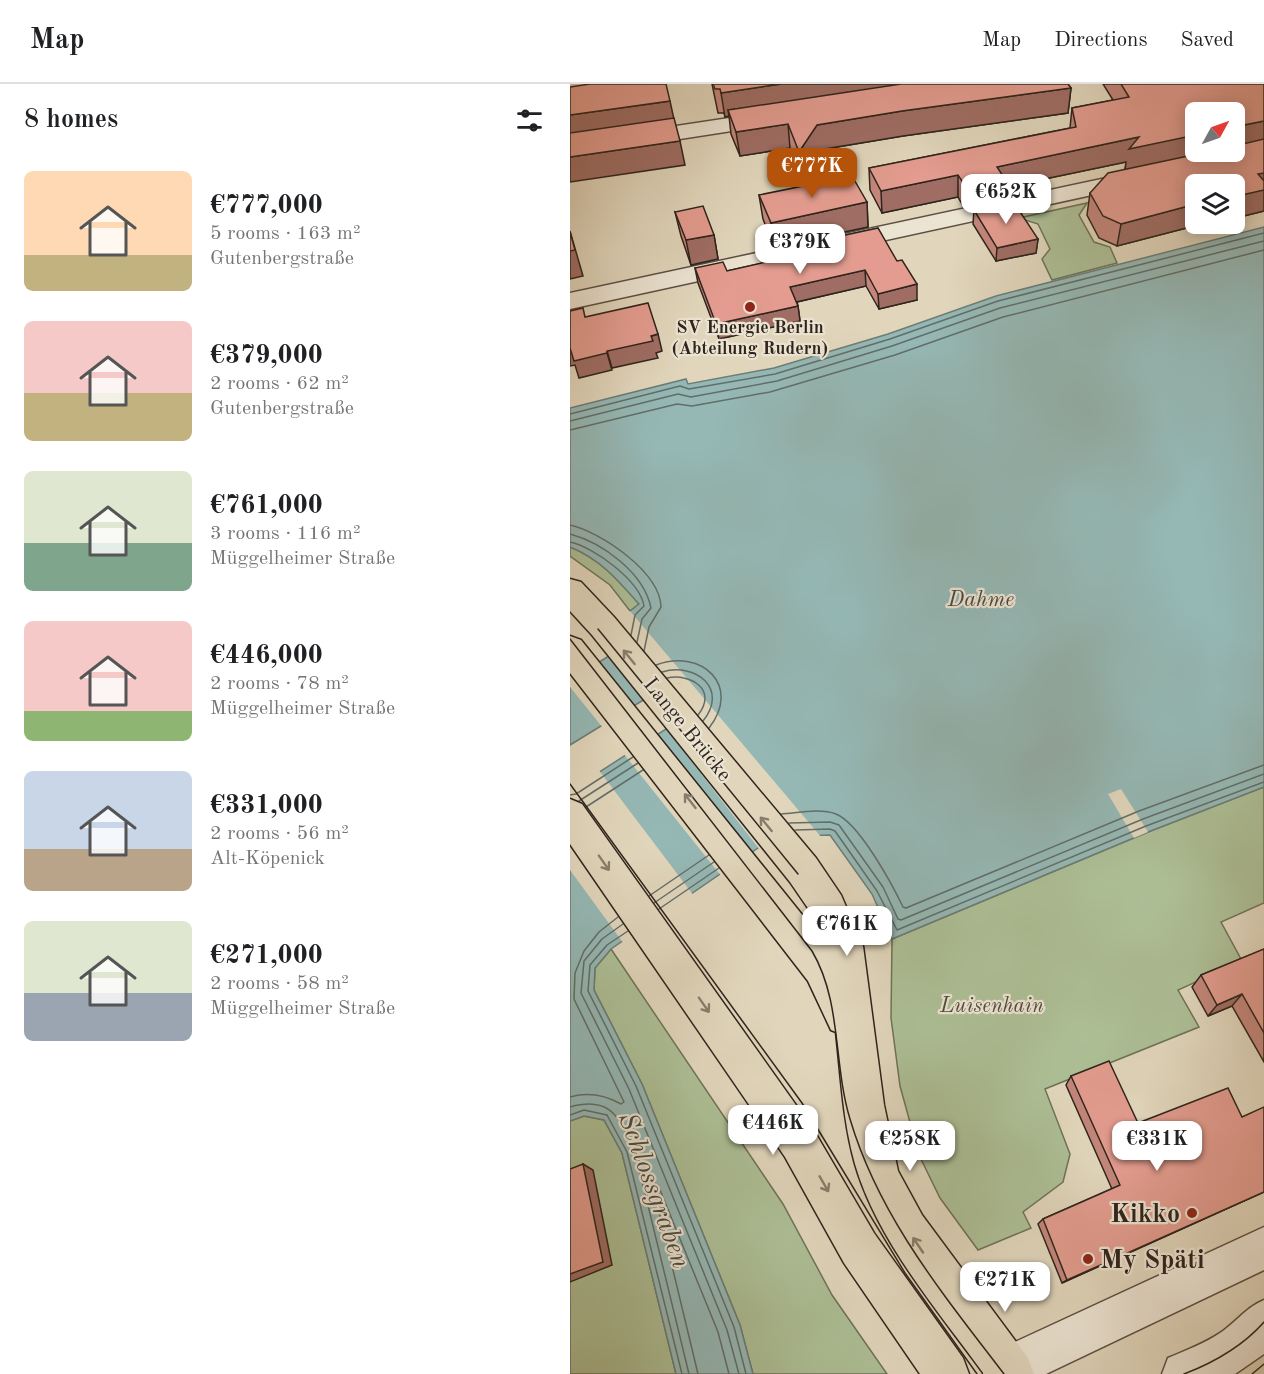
<!DOCTYPE html>
<html lang="en">
<head>
<meta charset="utf-8">
<style>
	:root { --surface:#fff; --page:#f2f2f2; --text:#202124; --muted:#757577; --line:#e0e0e0; --accent:#b45309 }
	body { margin:0; font-family:"Old Standard TT",serif; background:var(--page); color:var(--text); height:100vh; display:flex; flex-direction:column; font-size:22px; white-space:nowrap }
	* { box-sizing:border-box; margin:0 }
	p { font-size:20px; color:var(--muted) }
	.icon { flex:none; width:33px; height:33px; fill:none; stroke:currentColor; stroke-width:2; stroke-linecap:round; stroke-linejoin:round }
	.map { position:relative; flex:1; overflow:hidden }
	.details { display:flex; flex-direction:column; background:var(--surface); width:570px }
	.details>* { flex:none }
	.needle { width:39px; rotate:50deg }
	.controls { position:absolute; left:615px; top:18px; display:grid; gap:12px }
	.controls a { display:grid; place-items:center; width:60px; height:60px; border-radius:9px; background:var(--surface); box-shadow:0 3px 15px #0003; font-size:30px }
	.price { position:absolute; translate:-50% -51px; padding:0 14px; border-radius:12px; background:#fff; color:#222; font-size:20px; line-height:39px; filter:drop-shadow(0 2px 3px #0008) }
	.price::after { content:''; position:absolute; left:50%; top:36px; width:18px; height:14px; margin-left:-9px; background:inherit; clip-path:polygon(0 0,100% 0,50% 100%) }
	.price.on { background:var(--accent); color:#fff }
	ul { padding:0; list-style:none }
	li { display:flex; align-items:center; gap:18px; height:150px; padding:0 24px }
	li span { display:grid; place-items:center; flex:none; width:168px; height:120px; border-radius:9px; color:#555 }
	li>.icon { margin-inline-start:auto }
	span .icon { width:72px; height:72px; fill:#fffc; stroke-width:1 }
	li b { font-size:26px }
	h2 { display:flex; justify-content:space-between; align-items:center; height:72px; padding:0 24px; font-size:26px }
	header { display:flex; align-items:center; gap:36px; box-sizing:border-box; height:84px; padding:0 30px; background:var(--surface); border-bottom:2px solid var(--line) }
	header strong { font-size:28px }
	nav { display:flex; gap:33px; margin-inline-start:auto; font-size:21px }
	main { display:flex; flex:1; min-height:0 }
	.map>svg:first-child { display:block }
	.green { fill:#adbf96; stroke:#6e7259; stroke-width:1.5 }
	.water { fill:#95b8b5; stroke:#6c7d78; stroke-width:1.5 }
	.pier { fill:#e1d6bc }
	.lines { fill:none; stroke-linecap:round; stroke-linejoin:round }
	.shore { stroke:#626e68; stroke-width:1.5 }
	.minor-casing { stroke:#5c5044; stroke-width:3 }
	.major-casing { stroke:#2f241c; stroke-width:3 }
	.minor { fill:#ece4d3; fill-rule:evenodd }
	.major { fill:#e1d6bc; fill-rule:evenodd }
	.tram { stroke:#2f241c; stroke-width:1.5 }
	.wall { fill:#c3867b; stroke:#2f241c; stroke-width:1.5 }
	.shaded-wall { fill:#9f6d64; stroke:#2f241c; stroke-width:1.5 }
	.building { fill:#e39c8f; stroke:#2f241c; stroke-width:1.5 }
	.oneway { stroke:#887d6c }
	.poi-dot { fill:#8f2418; stroke:#ece4d3; stroke-width:2 }
	.labels { text-anchor:middle; stroke-width:4.5; stroke-linejoin:round; paint-order:stroke }
	.far-poi-label { font-size:18px; font-weight:bold; fill:#2f241c; stroke:#ece4d3 }
	.street-label { font-size:21px; fill:#2f241c; stroke:#ece4d3 }
	.park-label { font-size:21px; font-style:italic; fill:#4e4b3a; stroke:#ece4d3 }
	.water-label { font-size:22px; font-style:italic; fill:#484942; stroke:#ece4d3 }
	.near-poi-label { font-size:26px; font-weight:bold; fill:#2f241c; stroke:#ece4d3; text-anchor:end }
	.near-water-label { font-size:27px; font-style:italic; fill:#484942; stroke:#ece4d3 }
</style>
</head>
<body>
<header>
<strong>Map</strong>
<nav><a>Map</a><a>Directions</a><a>Saved</a></nav>
</header>
<main>
<section class="details">
<h2>8 homes<svg class="icon" aria-label="filters" viewBox="0 0 24 24"><path d="M4 7h16M4 17h16"/><circle cx="9" cy="7" r="2"/><circle cx="15" cy="17" r="2"/></svg></h2>
<ul>
<li><span style="background:linear-gradient(#ffd9b3 70%,#c2b280 0)"><svg class="icon" aria-label="home" viewBox="0 0 24 24"><path d="M3 11l9-7 9 7M6 9v11h12V9"/></svg></span><div><b>€777,000</b><p>5 rooms · 163 m²</p><p>Gutenbergstraße</p></div></li>
<li><span style="background:linear-gradient(#f6c9c9 60%,#c2b280 0)"><svg class="icon" aria-label="home" viewBox="0 0 24 24"><path d="M3 11l9-7 9 7M6 9v11h12V9"/></svg></span><div><b>€379,000</b><p>2 rooms · 62 m²</p><p>Gutenbergstraße</p></div></li>
<li><span style="background:linear-gradient(#dfe7d0 60%,#7fa58c 0)"><svg class="icon" aria-label="home" viewBox="0 0 24 24"><path d="M3 11l9-7 9 7M6 9v11h12V9"/></svg></span><div><b>€761,000</b><p>3 rooms · 116 m²</p><p>Müggelheimer Straße</p></div></li>
<li><span style="background:linear-gradient(#f6c9c9 75%,#8fb573 0)"><svg class="icon" aria-label="home" viewBox="0 0 24 24"><path d="M3 11l9-7 9 7M6 9v11h12V9"/></svg></span><div><b>€446,000</b><p>2 rooms · 78 m²</p><p>Müggelheimer Straße</p></div></li>
<li><span style="background:linear-gradient(#c9d6e8 65%,#b9a48a 0)"><svg class="icon" aria-label="home" viewBox="0 0 24 24"><path d="M3 11l9-7 9 7M6 9v11h12V9"/></svg></span><div><b>€331,000</b><p>2 rooms · 56 m²</p><p>Alt-Köpenick</p></div></li>
<li><span style="background:linear-gradient(#dfe7d0 60%,#9aa5b1 0)"><svg class="icon" aria-label="home" viewBox="0 0 24 24"><path d="M3 11l9-7 9 7M6 9v11h12V9"/></svg></span><div><b>€271,000</b><p>2 rooms · 58 m²</p><p>Müggelheimer Straße</p></div></li>
</ul>
</section>
<div class="map">
<svg width="694" height="1290" viewBox="0 0 694 1290">
	<rect width="100%" height="100%" fill="#e1d6bc"/>
	<filter id="stains"><feTurbulence type="fractalNoise" baseFrequency=".00333" numOctaves="4"/><feColorMatrix values="0 0 0 0 .2 0 0 0 0 .09 0 0 0 0 .02 0 0 0 .5 -.17"/></filter>
	<radialGradient id="worn" r=".72"><stop offset=".6" stop-color="#630" stop-opacity="0"/><stop offset="1" stop-color="#630" stop-opacity=".3"/></radialGradient>
	<g class="green">
		<polygon points="517,119 509,131 524,158 540,163 547,179 482,196 472,175 480,165 468,140 449,134"/>
		<path d="M0,463C30,475 48,496 69,520L60,527L40,501L0,472Z"/>
		<polygon points="694,703 694,819 651,838 672,877 608,906 629,943 475,1005 500,1070 493,1098 453,1128 461,1144 408,1166 370,1114 349,1071 330,1002 321,934 322,855 578,748"/>
		<polygon points="41,865 213,1120 262,1211 317,1290 183,1290 170,1241 72,1000 24,906 25,884"/>
		<polygon points="14,1032 34,1036 52,1069 106,1290 0,1290 0,1037"/>
	</g>
	<path class="water" d="M694,143V703L578,748L322,855L302,810L260,751L204,753L41,865L25,884L24,906L72,1000L170,1241L183,1290H106L52,1069L34,1036L14,1032L0,1037V707L127,625L130,614L116,598L101,599L0,661V596L52,564L60,527L69,520C48,496 30,475 0,463V324L116,295L118,300L204,284L318,250L426,212Z"/>
	<g class="pier">
		<polygon points="60,527 252,754 205,756 190,766 94,642 124,623 127,614 115,601 109,599 75,618 37,569 49,562 56,529"/>
		<polygon points="26,576 65,624 33,644 0,603 0,592"/>
		<polygon points="85,648 184,770 152,793 53,669"/>
		<polygon points="28,685 124,812 54,860 0,786 0,703"/>
		<polygon points="551,705 578,748 564,754 538,710"/>
	</g>
	<g class="lines">
		<g class="shore">
			<polyline points="0,330 110,302 119,305 205,290 320,255 428,217 694,149"/>
			<polyline points="0,337 108,310 121,313 207,297 322,262 430,224 694,157"/>
			<polyline points="0,346 107,320 122,322 200,308 325,271 433,233 694,166"/>
			<path d="M0,441C31,448 90,488 91,523L79,543L74,567"/>
			<path d="M0,450C33,459 74,489 81,524L72,535L67,558"/>
			<path d="M0,458C24,463 70,497 74,522L65,531L61,551"/>
			<path d="M86,581C132,564 172,602 139,644"/>
			<path d="M92,588C126,578 159,605 133,637"/>
			<path d="M97,594C121,589 148,606 128,631"/>
			<polyline points="0,711 6,710 63,673"/>
			<polyline points="9,717 68,679"/>
			<polyline points="16,723 73,686"/>
			<path d="M211,730C228,729 250,724 266,730C289,739 322,800 333,823L336,824L569,727L694,681"/>
			<polyline points="219,739 260,738 269,741 313,803 328,835 331,836 573,735 694,690"/>
			<polyline points="225,746 260,745 265,747 307,807 327,846 576,742 694,698"/>
			<polyline points="79,812 139,771"/>
			<polyline points="84,819 144,778"/>
			<polyline points="89,825 149,784"/>
			<polyline points="53,840 32,855 14,877 11,909 59,1005 157,1246 169,1290"/>
			<polyline points="58,847 37,861 20,881 18,907 66,1002 164,1243 176,1290"/>
			<path d="M0,1013C18,1008 35,1011 51,1020L54,1018L4,915L5,889L14,867L29,848L48,833"/>
			<path d="M0,1023C40,1012 48,1032 64,1064L119,1290"/>
			<polyline points="0,1031 14,1026 37,1031 57,1068 112,1290"/>
			<polyline points="128,1290 83,1103 85,1099 88,1101 148,1248 159,1290"/>
		</g>
		<g class="minor-casing">
			<g id="minor">
				<polygon points="205,27 213,29 216,34 213,39 0,72 0,58"/>
				<polygon points="569,87 577,89 580,94 577,99 0,225 0,209"/>
				<polygon points="694,1143 694,1186 476,1290 413,1290 419,1274 432,1264"/>
				<path d="M694,1216V1270L665,1290H592L598,1274C617,1266 636,1259 653,1247C668,1236 677,1223 694,1216Z"/>
			</g>
		</g>
		<g class="major-casing">
			<g id="major">
				<path d="M0,495L11,498L44,533L246,774L271,811L293,862L314,1021L328,1087L352,1131L458,1274L464,1290H414C368,1227 307,1156 285,1080C273,1038 271,992 266,948L261,946L238,897L0,589V552L11,556L254,858L244,833L220,798L22,551L0,527Z"/>
				<polygon points="0,715 12,720 243,1045 304,1149 393,1274 399,1290 350,1290 274,1179 215,1073 0,760"/>
			</g>
		</g>
		<use href="#minor" class="minor"/>
		<use href="#major" class="major"/>
		<g class="tram">
			<polyline points="28,545 228,790"/>
			<path d="M0,555L242,867C272,918 263,979 280,1035C309,1133 373,1210 434,1290"/>
			<polyline points="0,700 232,1019 335,1189 407,1290"/>
			<path d="M614,1290C645,1278 672,1263 694,1238"/>
			<polyline points="682,1290 694,1280"/>
		</g>
	</g>
	<g class="wall">
		<polygon points="142,0 498,0 501,4 498,29 333,52 249,66 232,93 220,64 170,72 161,50 159,32 155,33 154,29 148,29"/>
		<polygon points="533,0 694,0 694,127 666,134 664,132 664,100 626,140 632,140 547,162 529,154 517,131 520,109 555,85 556,78 432,104 431,114 393,122 388,113 312,129 300,106 299,84 500,44 502,24 543,16"/>
		<polygon points="189,111 297,118 298,143 204,163 193,135"/>
		<polygon points="404,126 468,155 466,169 426,177 403,140"/>
		<polygon points="105,128 144,151 148,175 121,181 111,152"/>
		<polygon points="308,144 347,216 309,225 296,202 227,218 228,222 230,237 149,255 128,199 125,184 157,187 211,175 210,165"/>
		<polygon points="694,865 694,978 662,922 638,932 622,903 631,891"/>
		<polygon points="501,992 568,1039 694,1108 492,1199 468,1140 473,1135 542,1105 496,1001"/>
	</g>
	<g class="shaded-wall">
		<polygon points="211,0 380,0 158,26 159,32 155,33 151,9"/>
		<polygon points="501,4 498,29 333,52 249,66 232,93 229,68 247,41 332,27"/>
		<polygon points="100,17 105,40 0,56 0,31"/>
		<polygon points="694,37 694,59 664,65 664,43"/>
		<polygon points="218,40 220,64 170,72 166,48"/>
		<polygon points="626,51 626,68 651,68 555,88 556,78 432,104 431,114 393,122 394,100 427,83 569,53"/>
		<polygon points="110,57 115,81 0,98 0,73"/>
		<polygon points="694,89 694,127 666,134 672,111 688,90"/>
		<polygon points="388,91 388,113 312,129 311,107"/>
		<polygon points="670,109 664,127 664,110"/>
		<polygon points="297,118 298,143 204,163 201,139"/>
		<polygon points="626,120 626,140 632,140 547,162 551,140"/>
		<polygon points="0,147 13,192 0,195"/>
		<polygon points="144,151 148,175 121,181 116,156"/>
		<polygon points="468,155 466,169 426,177 427,164"/>
		<polygon points="295,186 296,202 222,219 220,203"/>
		<polygon points="347,200 347,216 309,225 308,210"/>
		<polygon points="228,222 230,237 149,255 146,240"/>
		<polygon points="88,250 92,267 86,269 88,274 42,284 37,267"/>
		<polygon points="0,264 37,269 42,286 9,294 5,281 0,282"/>
		<polygon points="672,910 662,922 638,932 647,921"/>
		<polygon points="13,1080 23,1086 42,1181 0,1198 0,1190"/>
		<polygon points="694,1108 492,1199 497,1196"/>
	</g>
	<g class="building">
		<polygon points="20,0 96,0 100,17 0,31 0,3"/>
		<polygon points="143,0 211,0 151,9 150,5 145,5"/>
		<polygon points="331,0 498,0 501,4 332,27 247,41 229,68 218,40 166,48 158,26"/>
		<polygon points="551,0 694,0 694,37 664,43 664,28 626,28 626,51 559,65 569,53 427,83 433,92 394,100 388,91 311,107 299,84 506,43 502,24 559,13"/>
		<polygon points="104,34 110,57 0,73 0,49"/>
		<polygon points="694,55 694,89 688,90 694,97 694,106 672,111 670,109 664,110 664,100 626,100 626,120 551,140 533,132 520,109 538,89 637,68 664,68 664,62"/>
		<polygon points="282,92 297,118 201,139 189,111"/>
		<polygon points="443,117 468,155 427,164 404,126"/>
		<polygon points="133,122 144,151 116,156 105,128"/>
		<polygon points="308,144 327,177 332,176 347,200 308,210 295,186 220,203 228,222 146,240 125,184 153,178 157,187 214,174 210,165"/>
		<polygon points="0,148 5,166 0,167"/>
		<polygon points="78,219 88,250 81,252 83,257 37,267 37,269 4,277 0,264 0,227 13,224 15,233"/>
		<polygon points="694,865 694,949 672,910 647,921 631,891"/>
		<polygon points="539,977 568,1039 658,1004 672,1033 694,1023 694,1108 497,1196 473,1135 550,1101 501,992"/>
		<polygon points="13,1080 33,1178 0,1190 0,1085"/>
	</g>
	<defs><path id="oneway-shaft" d="M-6 0H5M1.5-3L5.5 0L1.5 3" fill="none" stroke-width="1.6" stroke-linecap="round" stroke-linejoin="round" transform="scale(1.5)"/></defs>
	<g class="oneway">
		<use href="#oneway-shaft" transform="translate(59 573) rotate(-129)"/>
		<use href="#oneway-shaft" transform="translate(120 717) rotate(-128)"/>
		<use href="#oneway-shaft" transform="translate(196 740) rotate(-129)"/>
		<use href="#oneway-shaft" transform="translate(34 779) rotate(55)"/>
		<use href="#oneway-shaft" transform="translate(134 921) rotate(55)"/>
		<use href="#oneway-shaft" transform="translate(254 1100) rotate(60)"/>
		<use href="#oneway-shaft" transform="translate(348 1161) rotate(-124)"/>
	</g>
	<g class="poi-dot">
		<circle cx="180" cy="223" r="6"/>
		<circle cx="622" cy="1129" r="6"/>
		<circle cx="518" cy="1175" r="6"/>
	</g>
	<g class="labels">
		<g class="far-poi-label">
			<text x="180" y="249">SV Energie Berlin<tspan x="180" dy="21">(Abteilung Rudern)</tspan></text>
		</g>
		<g class="street-label">
			<text transform="translate(118 645) rotate(51)" y="7">Lange Brücke</text>
		</g>
		<g class="park-label">
			<text x="422" y="928">Luisenhain</text>
		</g>
		<g class="water-label">
			<text x="411" y="522">Dahme</text>
		</g>
		<g class="near-poi-label">
			<text x="610" y="1138">Kikko</text>
			<text x="530" y="1184" text-anchor="start">My Späti</text>
		</g>
		<g class="near-water-label">
			<text transform="translate(85 1106) rotate(70)" y="9">Schlossgraben</text>
		</g>
	</g>
	<rect width="100%" height="100%" filter="url(#stains)"/>
	<rect width="100%" height="100%" fill="url(#worn)"/>
</svg>
<div class="controls">
<a><svg class="needle" viewBox="-14 -14 28 28"><path d="M0-13l5 13h-10z" fill="#e53935"/><path d="M0 13l5-13h-10z" fill="#757577"/></svg></a>
<a><svg class="icon" aria-label="layers" viewBox="0 0 24 24"><path d="M12 4l9 5-9 5-9-5zM3 14l9 5 9-5"/></svg></a>
</div>
<b class="price on" style="left:242px;top:115px">€777K</b>
<b class="price" style="left:436px;top:141px">€652K</b>
<b class="price" style="left:230px;top:191px">€379K</b>
<b class="price" style="left:277px;top:873px">€761K</b>
<b class="price" style="left:203px;top:1072px">€446K</b>
<b class="price" style="left:340px;top:1088px">€258K</b>
<b class="price" style="left:587px;top:1088px">€331K</b>
<b class="price" style="left:435px;top:1229px">€271K</b>
</div>
</main>
</body>
</html>
